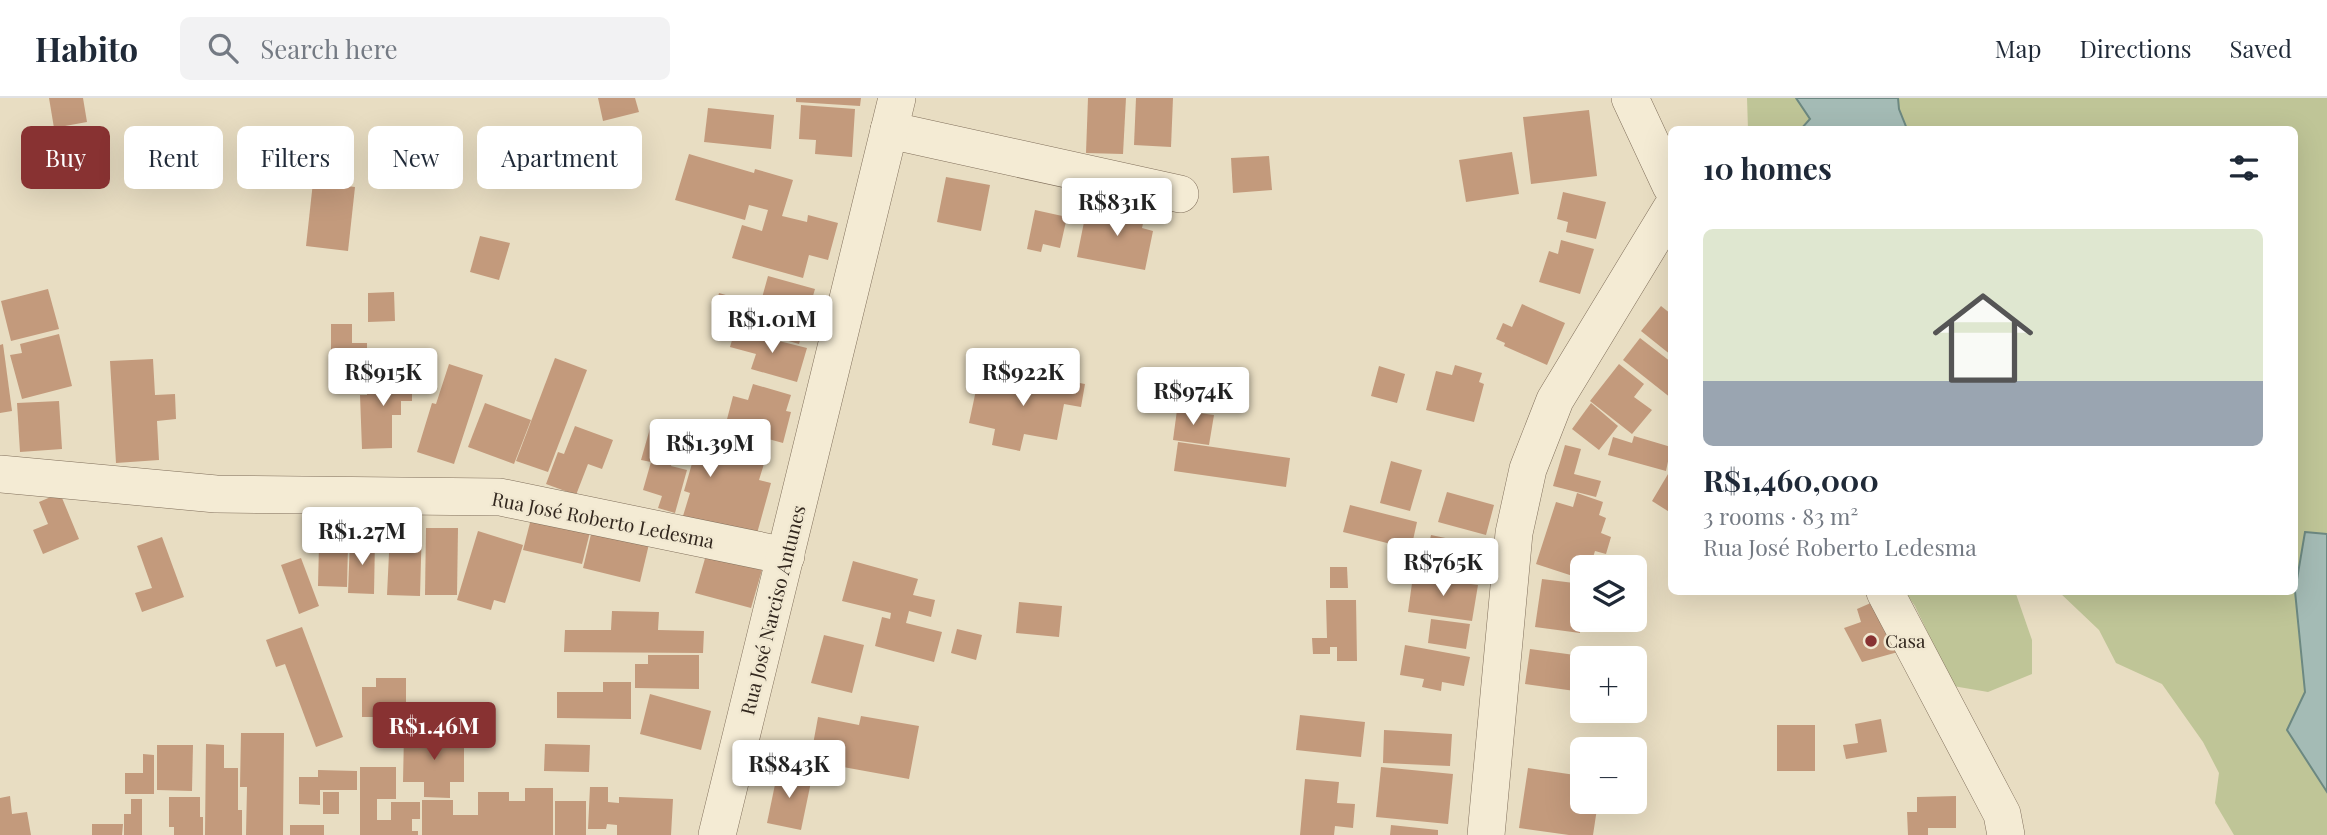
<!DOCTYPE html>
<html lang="en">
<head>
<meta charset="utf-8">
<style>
	:root { --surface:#fff; --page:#f2f2f3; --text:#1f2937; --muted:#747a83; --line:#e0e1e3; --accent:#883232 }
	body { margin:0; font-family:"Playfair Display",serif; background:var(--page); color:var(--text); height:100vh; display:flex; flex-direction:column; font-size:26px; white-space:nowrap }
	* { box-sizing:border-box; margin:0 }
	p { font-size:23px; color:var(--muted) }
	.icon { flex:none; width:38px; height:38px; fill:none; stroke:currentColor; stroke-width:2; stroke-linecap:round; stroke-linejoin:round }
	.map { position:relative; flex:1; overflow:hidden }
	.panel { position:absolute; left:1668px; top:28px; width:630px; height:469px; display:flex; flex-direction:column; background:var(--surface); border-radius:10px; box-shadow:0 7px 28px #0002 }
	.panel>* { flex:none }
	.banner { position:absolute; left:21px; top:28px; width:665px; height:63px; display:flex; gap:14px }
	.tools { position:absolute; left:1570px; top:457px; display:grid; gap:14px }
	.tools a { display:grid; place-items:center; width:77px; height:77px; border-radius:10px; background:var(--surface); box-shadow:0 7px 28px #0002; font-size:35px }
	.price { position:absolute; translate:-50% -60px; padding:0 16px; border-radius:7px; background:#fff; color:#222; font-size:23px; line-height:46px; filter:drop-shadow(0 2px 4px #0008) }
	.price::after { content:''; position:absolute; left:50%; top:42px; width:21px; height:16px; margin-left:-10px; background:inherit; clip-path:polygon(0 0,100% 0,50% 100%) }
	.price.active { background:var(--accent); color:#fff }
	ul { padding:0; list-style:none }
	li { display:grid; align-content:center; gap:14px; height:371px; padding:0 35px }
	li span { display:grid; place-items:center; height:217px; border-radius:10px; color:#555 }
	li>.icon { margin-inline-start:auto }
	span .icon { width:126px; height:126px; fill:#fffc; stroke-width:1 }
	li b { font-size:30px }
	h2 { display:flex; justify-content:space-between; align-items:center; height:84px; padding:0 35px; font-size:30px }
	.chip { padding:0 24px; border-radius:10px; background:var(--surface); box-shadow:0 7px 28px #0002; font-size:24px; line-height:63px }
	.chip.active { background:var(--accent); color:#fff }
	header { display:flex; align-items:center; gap:42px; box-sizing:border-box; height:98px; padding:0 35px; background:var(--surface); border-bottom:2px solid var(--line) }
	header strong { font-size:33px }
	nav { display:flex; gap:38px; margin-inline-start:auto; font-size:24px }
	.search { width:490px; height:63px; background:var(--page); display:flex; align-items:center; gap:18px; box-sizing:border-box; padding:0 24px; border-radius:10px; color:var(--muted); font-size:26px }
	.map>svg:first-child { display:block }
	.green { fill:#bfc597 }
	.water { fill:#a4bbb5; stroke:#6c8881; stroke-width:2 }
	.building { fill:#c39a7c }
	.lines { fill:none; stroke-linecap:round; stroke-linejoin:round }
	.street-casing { stroke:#806f5b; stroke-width:38 }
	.street { stroke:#f4ebd4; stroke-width:37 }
	.poi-dot { fill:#883232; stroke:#f1e8d1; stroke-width:2.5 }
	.labels { text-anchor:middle; stroke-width:5; stroke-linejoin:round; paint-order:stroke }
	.street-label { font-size:19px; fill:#32271e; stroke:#f1e8d1 }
	.poi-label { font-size:19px; fill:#32271e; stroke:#f1e8d1; text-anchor:start }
</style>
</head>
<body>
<header>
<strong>Habito</strong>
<div class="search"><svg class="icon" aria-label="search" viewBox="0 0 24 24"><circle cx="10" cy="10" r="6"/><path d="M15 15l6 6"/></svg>Search here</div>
<nav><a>Map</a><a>Directions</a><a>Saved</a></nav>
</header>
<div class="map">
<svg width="2327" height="737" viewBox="0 0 2327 737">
	<rect width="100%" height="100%" fill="#e8ddc2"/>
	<g class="green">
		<polygon points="1747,0 1796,0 1811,21 1801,31 1748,31"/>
		<polygon points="1898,0 2327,0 2327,436 2305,434 2303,556 2305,594 2287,632 2327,694 2327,737 2234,737 2215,705 2219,675 2203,644 2162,586 2116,565 2099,532 2059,494 2294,494 2294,32 1907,31 1899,11"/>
		<polygon points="1905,494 2018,494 2016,496 2032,542 2032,576 1988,594 1953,588 1915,508"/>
	</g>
	<g class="water">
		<polygon points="1796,0 1898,0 1899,11 1907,31 1801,31 1810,21"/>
		<polygon points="2305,434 2327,436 2327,694 2287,632 2305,594 2295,493"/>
	</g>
	<g class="building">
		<polygon points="49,0 83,0 87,24 54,30"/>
		<polygon points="598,0 635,0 639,14 603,23"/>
		<polygon points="796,0 861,0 860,8 796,4"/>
		<polygon points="1088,0 1126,0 1123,56 1086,55"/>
		<polygon points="1136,0 1173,0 1171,49 1134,47"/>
		<polygon points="801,7 855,11 852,59 815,56 816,42 799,41"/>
		<polygon points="708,10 774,17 771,51 704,44"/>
		<polygon points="1589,12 1597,78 1531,86 1523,19"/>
		<polygon points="1512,54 1519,96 1466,104 1459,62"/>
		<polygon points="689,56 754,75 755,71 793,82 782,118 807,124 808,117 838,125 828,162 809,157 803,180 732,160 742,127 762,133 768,112 749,107 745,122 675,102"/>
		<polygon points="1269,58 1272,92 1233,95 1231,60"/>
		<polygon points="946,79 990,87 981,133 937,124"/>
		<polygon points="313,84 355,89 348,153 306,148"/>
		<polygon points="1563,94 1606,104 1596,141 1566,134 1568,124 1557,121"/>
		<polygon points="1112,105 1146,112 1142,130 1153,133 1145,172 1077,159 1085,119 1108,124"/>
		<polygon points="1035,112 1067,119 1060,150 1043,146 1041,154 1027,151"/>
		<polygon points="480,138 510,145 499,182 470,174"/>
		<polygon points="1561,142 1594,151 1580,196 1539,184 1549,153 1558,156"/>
		<polygon points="768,178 815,191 799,246 712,221 719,195 760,207"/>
		<polygon points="48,191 59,231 11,243 1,203"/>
		<polygon points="394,194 395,223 368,224 368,195"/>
		<polygon points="1522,206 1565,225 1547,267 1504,248 1505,245 1496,241 1503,225 1512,229"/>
		<polygon points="1661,208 1671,216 1671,257 1641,233"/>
		<polygon points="331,226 352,226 352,245 367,245 367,267 331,267"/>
		<polygon points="735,232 807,250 797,284 751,271 756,256 730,249"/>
		<polygon points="59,236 72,288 22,301 10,257 22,255 20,246"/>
		<polygon points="1640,240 1671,264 1671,300 1623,262"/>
		<polygon points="3,246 12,313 0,315 0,247"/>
		<polygon points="555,260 587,272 548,374 516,363"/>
		<polygon points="153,261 155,297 175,296 176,321 157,323 159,362 116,365 110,263"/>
		<polygon points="449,266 483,277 454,366 417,354 432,305 436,306"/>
		<polygon points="1619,266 1644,286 1634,299 1652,312 1632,336 1590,303"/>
		<polygon points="1455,267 1482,275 1479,284 1484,286 1474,324 1426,312 1436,273 1452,277"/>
		<polygon points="1379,268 1405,276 1397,305 1371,298"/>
		<polygon points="412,276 412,303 401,303 401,317 392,317 392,350 362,351 360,297 367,297 367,277"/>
		<polygon points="1031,276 1085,286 1081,309 1064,306 1057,342 1024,336 1020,353 992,347 995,331 969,325 979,278 1029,288"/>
		<polygon points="753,286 791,297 786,313 791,314 783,345 725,329 733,298 748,302"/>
		<polygon points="59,303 62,351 20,354 17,305"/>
		<polygon points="485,305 531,322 514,366 468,349"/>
		<polygon points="1591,305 1618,328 1599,352 1572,331"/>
		<polygon points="1177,312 1214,317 1209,347 1173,342"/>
		<polygon points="651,327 714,345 708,367 712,368 719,344 729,346 732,336 770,346 759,382 771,385 756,439 683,418 690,395 684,393 693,362 674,357 671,368 687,372 675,415 658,410 662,398 643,392 651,364 641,362"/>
		<polygon points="575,328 613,342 602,371 588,366 576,397 546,386 558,354 564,356"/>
		<polygon points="1634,338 1671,349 1666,373 1608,357 1613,339 1632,345"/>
		<polygon points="1178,344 1290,360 1286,389 1174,373"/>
		<polygon points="1565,347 1581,351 1574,376 1601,383 1596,399 1553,388"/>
		<polygon points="1391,363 1422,372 1410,413 1380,405"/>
		<polygon points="1671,371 1671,415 1652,403"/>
		<polygon points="1447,394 1494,407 1486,437 1438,424"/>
		<polygon points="60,395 79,441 43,456 33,432 48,426 39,404"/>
		<polygon points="1577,395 1603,404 1599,417 1606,420 1601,435 1611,439 1606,456 1595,453 1590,469 1582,469 1582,481 1536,466 1556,404 1573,409"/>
		<polygon points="1350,407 1417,424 1411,451 1343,434"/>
		<polygon points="533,413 592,426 582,466 523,452"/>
		<polygon points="390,424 422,425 420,498 387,497 389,455 377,455 378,429 390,429"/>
		<polygon points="426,430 458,430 457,497 425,497"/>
		<polygon points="592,432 649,446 640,484 583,470"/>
		<polygon points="478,433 523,447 505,505 494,502 491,512 457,502"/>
		<polygon points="1431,437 1484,448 1478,482 1424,471"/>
		<polygon points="162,439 184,499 142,514 135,495 152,490 137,448"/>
		<polygon points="350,441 375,442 374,496 348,495"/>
		<polygon points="319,446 348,447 347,489 318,488"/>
		<polygon points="706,457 762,472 751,510 695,495"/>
		<polygon points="301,460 319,508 299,516 281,467"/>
		<polygon points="853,463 918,481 913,497 935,502 931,519 909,513 906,525 942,534 934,564 875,548 882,519 890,521 891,515 842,503"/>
		<polygon points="1330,469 1347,469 1348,490 1330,490"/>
		<polygon points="1413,478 1478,487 1472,523 1408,514"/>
		<polygon points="1542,481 1582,486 1580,535 1535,529"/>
		<polygon points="1326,502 1356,502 1357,563 1337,563 1337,549 1330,549 1330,556 1313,556 1312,540 1327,540"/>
		<polygon points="1019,504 1062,508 1059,539 1016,535"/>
		<polygon points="1873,504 1898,554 1862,564 1844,530 1861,524 1857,511"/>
		<polygon points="612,513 659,514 658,532 704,533 703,555 564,554 565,532 611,532"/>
		<polygon points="1431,521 1470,526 1466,551 1428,545"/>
		<polygon points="302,529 343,639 316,649 285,566 276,569 266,542"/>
		<polygon points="957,531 982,537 976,562 951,555"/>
		<polygon points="824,537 864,547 852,595 811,585"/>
		<polygon points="1405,547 1470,559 1464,588 1442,584 1441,593 1422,589 1424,581 1400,577"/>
		<polygon points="1530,551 1582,558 1582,594 1525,586"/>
		<polygon points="648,557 699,557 699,591 635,590 635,566 648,566"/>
		<polygon points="376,580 406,580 406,619 395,619 395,628 374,628 374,619 362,619 362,589 376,589"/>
		<polygon points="603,584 631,584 631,621 557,620 557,594 603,594"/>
		<polygon points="650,596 711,613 701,652 640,636"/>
		<polygon points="1300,617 1365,624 1361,659 1296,652"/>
		<polygon points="861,618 919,628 909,681 810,663 818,619 859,627"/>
		<polygon points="1881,621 1887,654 1846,661 1843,647 1858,645 1855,626"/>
		<rect x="1777" y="627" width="38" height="46"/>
		<polygon points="1384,632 1452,636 1450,668 1383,665"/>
		<polygon points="241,635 284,635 283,737 246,737 247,689 240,689"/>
		<polygon points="404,636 464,636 464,684 450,684 450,700 424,699 424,684 403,684"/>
		<polygon points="206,646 224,647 224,670 238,670 238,712 242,712 242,737 205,737"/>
		<polygon points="545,646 590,647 589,674 544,673"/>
		<polygon points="157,647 193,647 192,693 157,692"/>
		<polygon points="143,656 154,657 154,696 125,696 125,675 143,675"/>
		<polygon points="360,669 396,669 396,701 377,701 377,722 391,722 391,704 420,704 420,721 412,721 412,733 418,733 418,737 360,737"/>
		<polygon points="1381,669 1453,676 1448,726 1376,719"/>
		<polygon points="1528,670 1582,678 1582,704 1598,704 1593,737 1569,737 1519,730"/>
		<polygon points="318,672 357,673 357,692 320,692 320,707 299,706 299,679 318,679"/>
		<polygon points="778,672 812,679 801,732 767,725"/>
		<polygon points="1305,681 1339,684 1337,705 1355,706 1353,730 1335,728 1334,737 1300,737"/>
		<polygon points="590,689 608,689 608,704 619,705 619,699 673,701 671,737 617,737 617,727 607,726 606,731 588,731"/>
		<polygon points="525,690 553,690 553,737 422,737 422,702 453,702 453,717 478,717 478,694 509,694 509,703 525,703"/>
		<rect x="323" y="694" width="16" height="22"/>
		<polygon points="10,698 12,716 27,714 31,737 0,737 0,700"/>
		<polygon points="1956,698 1956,730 1928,730 1928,737 1908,737 1907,714 1917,714 1917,699"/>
		<polygon points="169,699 200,699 200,719 203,719 203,737 174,737 174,729 169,729"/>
		<polygon points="131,701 142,701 142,737 124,737 124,716 131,716"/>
		<rect x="555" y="703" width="31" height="34"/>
		<polygon points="92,726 123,726 122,737 92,737"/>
		<rect x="290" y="727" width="34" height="10"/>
		<polygon points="1391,727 1438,732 1438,737 1390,737"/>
	</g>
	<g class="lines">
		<g class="street-casing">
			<g id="street">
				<polyline points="1630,0 1671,88"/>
				<polyline points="889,32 1180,96"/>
				<polyline points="0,376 216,396 500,399 786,458"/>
				<polyline points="1885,494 2002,716 2006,737"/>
				<polyline points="717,737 897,0"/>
				<polyline points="1486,737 1514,435 1528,371 1555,302 1671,111"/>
			</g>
		</g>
		<use href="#street" class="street"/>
	</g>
	<circle class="poi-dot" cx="1871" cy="543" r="7"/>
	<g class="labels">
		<g class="street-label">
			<text transform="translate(603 422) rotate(11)" y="7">Rua José Roberto Ledesma</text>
			<text transform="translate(773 512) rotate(-76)" y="7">Rua José Narciso Antunes</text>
		</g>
		<g class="poi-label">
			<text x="1885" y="550">Casa</text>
		</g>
	</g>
</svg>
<div class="tools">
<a><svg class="icon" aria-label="layers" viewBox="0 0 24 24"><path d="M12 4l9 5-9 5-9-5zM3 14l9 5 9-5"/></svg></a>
<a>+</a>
<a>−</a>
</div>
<b class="price" style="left:1117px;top:140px">R$831K</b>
<b class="price" style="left:772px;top:257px">R$1.01M</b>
<b class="price" style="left:383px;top:310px">R$915K</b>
<b class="price" style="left:1023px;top:310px">R$922K</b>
<b class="price" style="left:1193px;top:329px">R$974K</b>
<b class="price" style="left:710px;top:381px">R$1.39M</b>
<b class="price" style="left:362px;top:469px">R$1.27M</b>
<b class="price" style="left:1443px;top:500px">R$765K</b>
<b class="price active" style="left:434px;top:664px">R$1.46M</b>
<b class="price" style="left:789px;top:702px">R$843K</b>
<div class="banner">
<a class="chip active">Buy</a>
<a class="chip">Rent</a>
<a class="chip">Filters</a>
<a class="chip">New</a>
<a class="chip">Apartment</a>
</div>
<section class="panel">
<h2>10 homes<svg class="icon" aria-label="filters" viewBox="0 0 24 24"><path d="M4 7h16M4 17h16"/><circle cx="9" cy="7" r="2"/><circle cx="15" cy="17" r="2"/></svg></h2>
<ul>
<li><span style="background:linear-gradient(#dfe7d0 70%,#9aa5b1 0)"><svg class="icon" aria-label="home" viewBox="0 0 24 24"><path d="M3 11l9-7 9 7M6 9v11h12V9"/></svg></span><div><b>R$1,460,000</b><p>3 rooms · 83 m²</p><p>Rua José Roberto Ledesma</p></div></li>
</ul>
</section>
</div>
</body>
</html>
